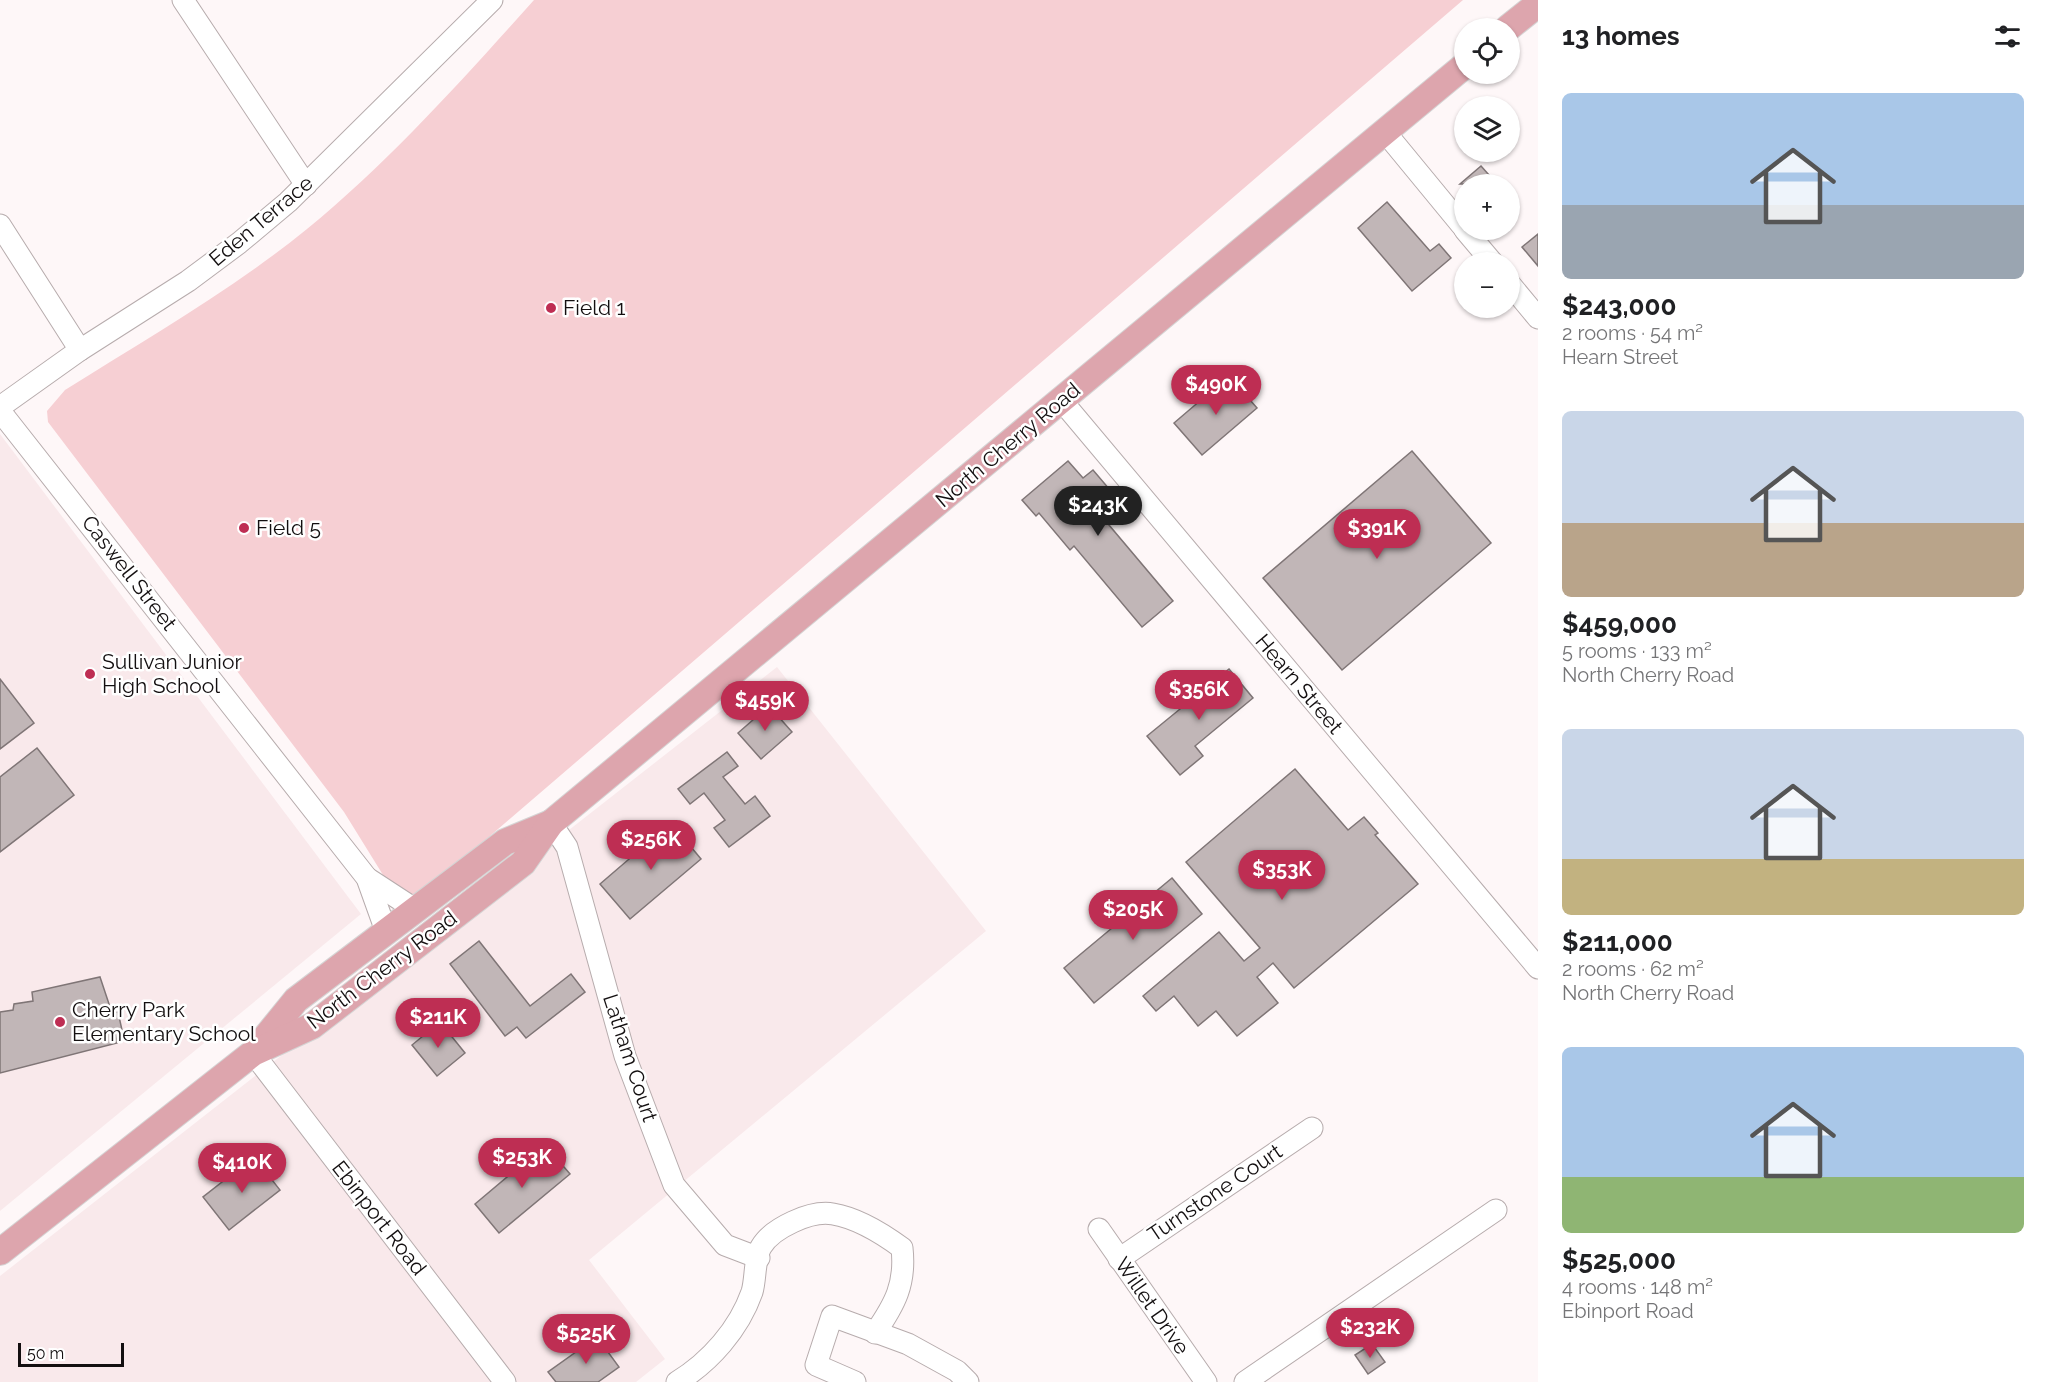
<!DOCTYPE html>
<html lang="en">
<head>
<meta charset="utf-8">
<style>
	:root { --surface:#fff; --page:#f2f2f2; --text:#202124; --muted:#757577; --accent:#be2e53 }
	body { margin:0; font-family:Raleway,sans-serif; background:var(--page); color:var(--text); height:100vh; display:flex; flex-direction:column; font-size:22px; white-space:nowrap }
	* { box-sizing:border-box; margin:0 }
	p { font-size:20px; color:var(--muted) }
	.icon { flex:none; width:33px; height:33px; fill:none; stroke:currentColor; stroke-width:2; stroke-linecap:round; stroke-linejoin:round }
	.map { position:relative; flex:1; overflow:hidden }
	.panel { display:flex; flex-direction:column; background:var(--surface); width:510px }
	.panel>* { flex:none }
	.buttons { position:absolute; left:1454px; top:18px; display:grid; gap:12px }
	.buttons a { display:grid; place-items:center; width:66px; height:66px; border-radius:50%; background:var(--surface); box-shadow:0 2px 4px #0004; font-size:30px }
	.scale { position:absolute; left:18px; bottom:15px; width:106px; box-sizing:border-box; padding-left:6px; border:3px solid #130f10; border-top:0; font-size:16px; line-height:21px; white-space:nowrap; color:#130f10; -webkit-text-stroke:4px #fff; paint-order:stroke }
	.price { position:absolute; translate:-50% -51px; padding:0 14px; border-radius:21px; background:var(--accent); color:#fff; font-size:20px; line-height:39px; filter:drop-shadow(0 2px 3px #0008) }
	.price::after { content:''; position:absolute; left:50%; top:36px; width:18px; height:14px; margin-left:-9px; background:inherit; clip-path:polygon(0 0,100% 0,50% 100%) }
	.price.on { background:#222; color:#fff }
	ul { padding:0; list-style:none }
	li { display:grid; align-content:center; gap:12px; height:318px; padding:0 24px }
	li span { display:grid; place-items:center; height:186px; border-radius:9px; color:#555 }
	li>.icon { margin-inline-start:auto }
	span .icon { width:108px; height:108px; fill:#fffc; stroke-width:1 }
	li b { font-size:26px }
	h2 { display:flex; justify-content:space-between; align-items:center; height:72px; padding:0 24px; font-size:26px }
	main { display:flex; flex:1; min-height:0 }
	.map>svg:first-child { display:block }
	.built { fill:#f9e9eb }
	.green { fill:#f6cfd3 }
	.building { fill:#c1b6b7; stroke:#7f7576; stroke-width:1.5 }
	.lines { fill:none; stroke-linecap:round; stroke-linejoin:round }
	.minor-casing { stroke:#b7acad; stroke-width:23 }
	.major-casing { stroke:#d5d4d4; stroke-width:28 }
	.minor { stroke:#fff; stroke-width:21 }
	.major { stroke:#dda5ad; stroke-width:26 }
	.poi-dot { fill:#be2e53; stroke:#fff; stroke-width:2 }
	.labels { text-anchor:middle; stroke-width:5; stroke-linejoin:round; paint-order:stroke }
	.street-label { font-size:21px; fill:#130f10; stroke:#fff }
	.poi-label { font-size:21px; fill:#130f10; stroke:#fff; text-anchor:start }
</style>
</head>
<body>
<main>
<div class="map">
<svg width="1538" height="1382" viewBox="0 0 1538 1382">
	<rect width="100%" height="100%" fill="#fef7f8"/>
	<g class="built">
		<polygon points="0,434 361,914 0,1211"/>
		<polygon points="777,667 986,931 589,1260 665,1359 636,1382 0,1382 0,1276"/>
	</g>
	<path class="green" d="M534,0H1463L426,891L408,897L388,883L344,812L48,422L47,411L65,390C146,339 232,290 307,229C390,161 462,80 534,0Z"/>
	<g class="building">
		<polygon points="1481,166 1497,184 1460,184"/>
		<polygon points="1387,202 1430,251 1439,244 1451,258 1412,291 1358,228"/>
		<polygon points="1538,234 1538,266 1522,247"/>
		<polygon points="1229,376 1257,408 1202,455 1174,423"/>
		<polygon points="1412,451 1491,543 1342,670 1263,578"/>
		<polygon points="1068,461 1083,478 1093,470 1127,510 1109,525 1173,601 1142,627 1074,546 1070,550 1039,513 1036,516 1022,500"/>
		<polygon points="1229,669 1253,698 1195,746 1203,756 1180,775 1147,736"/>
		<polygon points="0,679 34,723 0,749"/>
		<polygon points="769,706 792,732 761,759 738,733"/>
		<polygon points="37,748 74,795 0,852 0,777"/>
		<polygon points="727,752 738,766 723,777 745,804 755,796 770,816 729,847 714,828 725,820 704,793 690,804 678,789"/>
		<polygon points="1295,769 1348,830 1364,817 1378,833 1375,835 1418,884 1294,988 1273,963 1257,977 1278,1003 1237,1036 1216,1011 1198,1026 1174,996 1156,1011 1143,996 1219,932 1244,961 1260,948 1186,862"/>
		<polygon points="671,823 701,859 630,919 600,884"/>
		<polygon points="1172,878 1202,914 1094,1003 1064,968"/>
		<polygon points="479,941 530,1006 571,974 585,992 526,1038 517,1027 505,1036 450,964"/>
		<polygon points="100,977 112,1013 118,1012 122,1030 115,1031 117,1043 0,1073 0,1012 13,1010 14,1004 33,1001 32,992"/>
		<polygon points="440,1022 465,1053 437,1076 412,1045"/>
		<polygon points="545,1145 570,1174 499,1233 475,1204"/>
		<polygon points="254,1157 280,1190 229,1230 203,1197"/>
		<polygon points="597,1337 619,1367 598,1382 556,1382 548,1372"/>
		<polygon points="1372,1344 1385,1362 1368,1374 1355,1355"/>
	</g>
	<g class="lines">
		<g class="minor-casing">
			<g id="minor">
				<polyline points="183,0 306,185"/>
				<polyline points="1385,132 1464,228"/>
				<polyline points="0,225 80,350"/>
				<polyline points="1465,230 1492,262"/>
				<polyline points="1509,283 1538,318"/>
				<polyline points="1061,400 1538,968"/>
				<polyline points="0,407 80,350 188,281 239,243 288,202 492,0"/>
				<polyline points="0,411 367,878 386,931"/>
				<polyline points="551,823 567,847 625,1056 674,1185 725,1245 759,1258"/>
				<polyline points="367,878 416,910"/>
				<polyline points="253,1053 505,1382"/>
				<polyline points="1099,1229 1206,1382"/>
				<polyline points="1119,1259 1312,1128"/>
				<path d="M677,1382C710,1362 739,1329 752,1292C756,1279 754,1259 761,1247C772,1228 811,1210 833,1214C857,1218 883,1234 902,1248C906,1284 895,1304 875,1333"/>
				<polyline points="855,1382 816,1365 832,1316 908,1344 957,1371 968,1382"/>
				<polyline points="1245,1382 1496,1210"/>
			</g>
		</g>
		<g class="major-casing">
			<g id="major">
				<polyline points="1508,28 1538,4"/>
				<polyline points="257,1048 296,1000 505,842 551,823"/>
				<polyline points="0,1252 253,1053 312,1026 523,863 551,823 1464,66"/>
			</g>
		</g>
		<use href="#minor" class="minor"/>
		<use href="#major" class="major"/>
	</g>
	<g class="poi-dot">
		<circle cx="551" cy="308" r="6"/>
		<circle cx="244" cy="528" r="6"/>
		<circle cx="90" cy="674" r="6"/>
		<circle cx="60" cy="1022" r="6"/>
	</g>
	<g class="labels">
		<g class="street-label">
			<text transform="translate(261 221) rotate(-40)" y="7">Eden Terrace</text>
			<text transform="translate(1008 445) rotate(-40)" y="7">North Cherry Road</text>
			<text transform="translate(129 573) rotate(52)" y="7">Caswell Street</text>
			<text transform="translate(1299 684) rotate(50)" y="7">Hearn Street</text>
			<text transform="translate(382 970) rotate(-37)" y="7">North Cherry Road</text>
			<text transform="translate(630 1058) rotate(72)" y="7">Latham Court</text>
			<text transform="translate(1215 1193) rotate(-34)" y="7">Turnstone Court</text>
			<text transform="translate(379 1218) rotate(52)" y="7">Ebinport Road</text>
			<text transform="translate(1152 1306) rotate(55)" y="7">Willet Drive</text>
		</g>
		<g class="poi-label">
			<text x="563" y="315">Field 1</text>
			<text x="256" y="535">Field 5</text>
			<text x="102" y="669">Sullivan Junior<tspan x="102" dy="24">High School</tspan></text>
			<text x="72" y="1017">Cherry Park<tspan x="72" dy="24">Elementary School</tspan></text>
		</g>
	</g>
</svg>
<div class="buttons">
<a><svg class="icon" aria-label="locate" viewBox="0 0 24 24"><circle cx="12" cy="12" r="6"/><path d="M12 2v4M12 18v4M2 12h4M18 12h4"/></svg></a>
<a><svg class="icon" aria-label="layers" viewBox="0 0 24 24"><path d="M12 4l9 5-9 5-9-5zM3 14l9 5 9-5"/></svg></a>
<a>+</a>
<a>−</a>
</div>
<div class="scale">50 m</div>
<b class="price" style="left:1216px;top:416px">$490K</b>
<b class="price on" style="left:1098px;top:537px">$243K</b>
<b class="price" style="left:1377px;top:560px">$391K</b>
<b class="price" style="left:1199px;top:721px">$356K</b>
<b class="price" style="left:765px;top:732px">$459K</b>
<b class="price" style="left:651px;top:871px">$256K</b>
<b class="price" style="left:1282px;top:901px">$353K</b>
<b class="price" style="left:1133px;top:941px">$205K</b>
<b class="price" style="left:438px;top:1049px">$211K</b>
<b class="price" style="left:522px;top:1189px">$253K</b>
<b class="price" style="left:242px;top:1194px">$410K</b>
<b class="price" style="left:1370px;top:1359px">$232K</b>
<b class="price" style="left:586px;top:1365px">$525K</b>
</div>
<section class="panel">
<h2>13 homes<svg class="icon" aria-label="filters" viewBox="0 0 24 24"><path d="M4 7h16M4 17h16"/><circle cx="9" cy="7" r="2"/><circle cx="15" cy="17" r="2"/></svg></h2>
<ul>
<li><span style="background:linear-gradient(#a9c7e8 60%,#9aa5b1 0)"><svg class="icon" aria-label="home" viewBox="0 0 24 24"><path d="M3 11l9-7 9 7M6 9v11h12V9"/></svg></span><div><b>$243,000</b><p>2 rooms · 54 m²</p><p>Hearn Street</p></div></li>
<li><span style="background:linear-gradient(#c9d6e8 60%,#b9a48a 0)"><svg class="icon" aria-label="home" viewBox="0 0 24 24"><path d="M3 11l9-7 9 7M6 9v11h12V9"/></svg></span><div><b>$459,000</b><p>5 rooms · 133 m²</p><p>North Cherry Road</p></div></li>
<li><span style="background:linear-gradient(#c9d6e8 70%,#c2b280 0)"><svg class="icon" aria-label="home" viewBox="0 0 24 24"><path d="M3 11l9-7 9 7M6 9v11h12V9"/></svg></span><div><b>$211,000</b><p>2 rooms · 62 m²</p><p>North Cherry Road</p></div></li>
<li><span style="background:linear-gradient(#a9c7e8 70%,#8fb573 0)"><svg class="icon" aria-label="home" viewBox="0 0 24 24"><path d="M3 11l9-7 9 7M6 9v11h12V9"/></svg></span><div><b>$525,000</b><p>4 rooms · 148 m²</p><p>Ebinport Road</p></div></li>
</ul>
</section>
</main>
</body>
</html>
